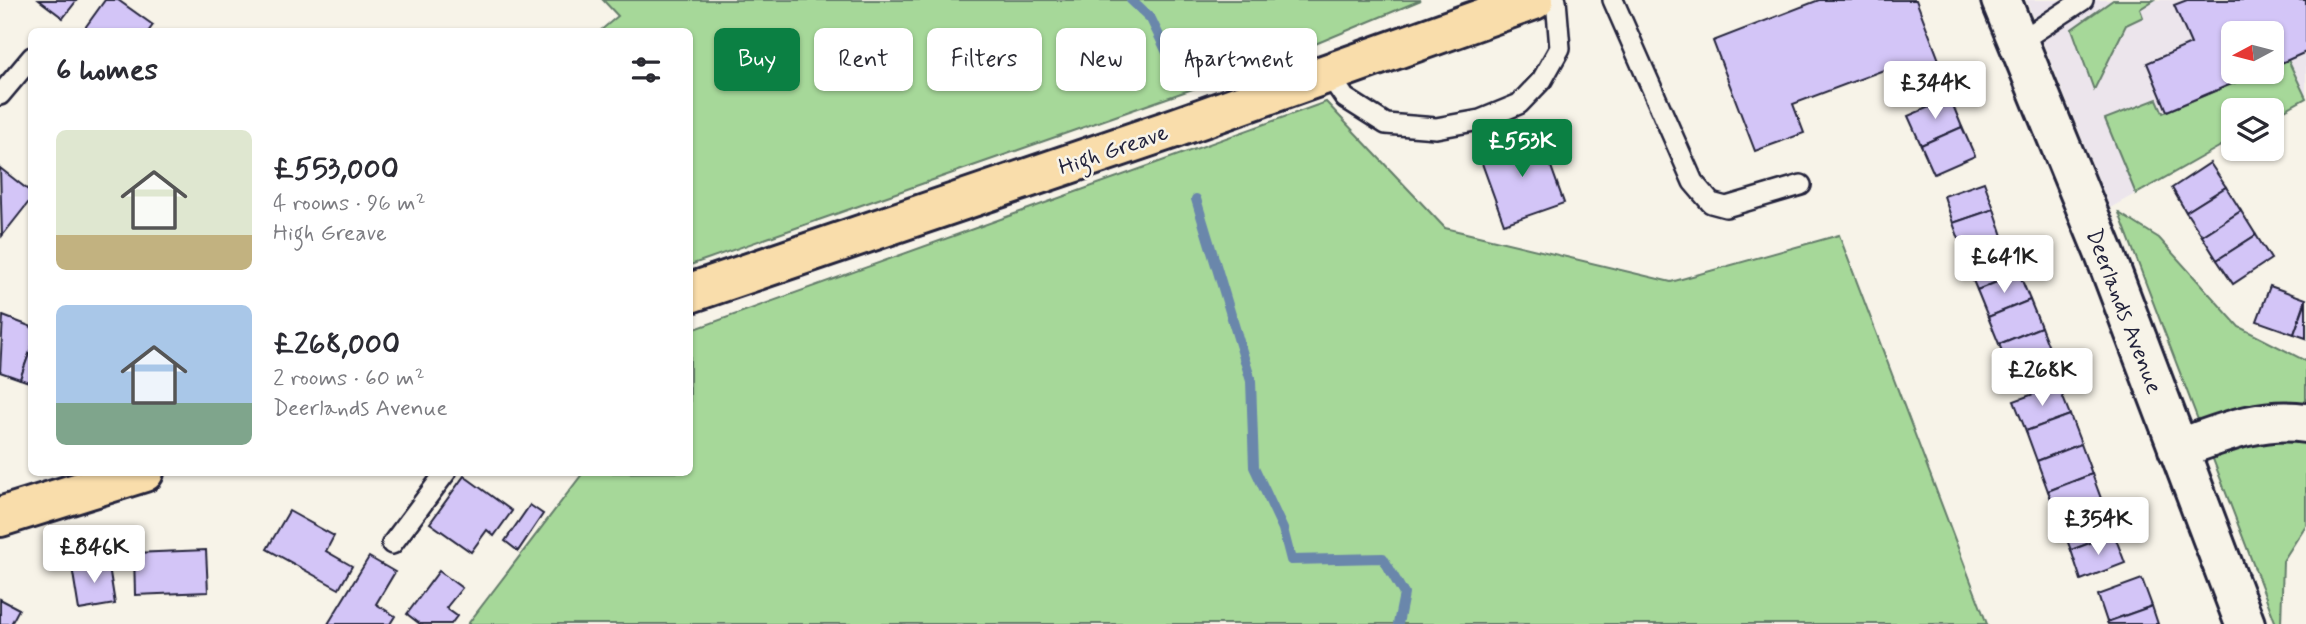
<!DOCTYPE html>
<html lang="en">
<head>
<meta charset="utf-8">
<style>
	:root { --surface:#fff; --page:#f7f7f7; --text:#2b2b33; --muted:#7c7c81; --accent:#0b8043 }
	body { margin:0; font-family:Mynerve,sans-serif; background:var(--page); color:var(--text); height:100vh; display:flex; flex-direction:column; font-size:26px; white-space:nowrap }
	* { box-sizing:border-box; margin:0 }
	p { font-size:23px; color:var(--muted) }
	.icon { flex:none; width:38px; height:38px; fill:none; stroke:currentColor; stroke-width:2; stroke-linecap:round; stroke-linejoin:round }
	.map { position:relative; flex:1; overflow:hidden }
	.side { position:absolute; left:28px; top:28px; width:665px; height:448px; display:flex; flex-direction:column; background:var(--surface); border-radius:10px; box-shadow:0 2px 5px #0004 }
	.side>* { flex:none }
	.top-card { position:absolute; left:714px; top:28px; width:665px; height:63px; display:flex; gap:14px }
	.needle { width:46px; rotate:263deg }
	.controls { position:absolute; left:2221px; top:21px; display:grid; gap:14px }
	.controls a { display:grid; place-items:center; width:63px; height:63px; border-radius:10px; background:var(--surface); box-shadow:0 2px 5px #0004; font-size:35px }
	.price { position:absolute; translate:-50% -60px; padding:0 16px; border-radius:7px; background:#fff; color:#222; font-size:23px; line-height:46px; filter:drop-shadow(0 2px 4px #0008) }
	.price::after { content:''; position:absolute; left:50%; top:42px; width:21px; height:16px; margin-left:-10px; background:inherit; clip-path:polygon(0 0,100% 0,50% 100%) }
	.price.current { background:var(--accent); color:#fff }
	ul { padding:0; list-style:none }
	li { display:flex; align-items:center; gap:21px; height:175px; padding:0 28px }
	li span { display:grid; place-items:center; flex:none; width:196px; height:140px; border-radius:10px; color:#555 }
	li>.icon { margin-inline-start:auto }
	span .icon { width:84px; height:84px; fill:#fffc; stroke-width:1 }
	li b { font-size:30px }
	h2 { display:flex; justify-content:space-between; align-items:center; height:84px; padding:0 28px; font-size:30px }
	.pill { padding:0 24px; border-radius:10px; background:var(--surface); box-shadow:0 2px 5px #0004; font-size:24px; line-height:63px }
	.pill.current { background:var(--accent); color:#fff }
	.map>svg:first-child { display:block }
	.built { fill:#ece5ec; fill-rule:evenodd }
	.green { fill:#a6d899; stroke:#647d6a; stroke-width:2 }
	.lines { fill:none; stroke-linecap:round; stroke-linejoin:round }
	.stream { stroke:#6a87ab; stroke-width:10 }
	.building { fill:#d3c5f7; stroke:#22223b; stroke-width:2 }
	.lane-casing { stroke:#22223b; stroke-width:24 }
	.street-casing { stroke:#22223b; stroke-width:44 }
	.secondary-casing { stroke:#22223b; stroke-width:44 }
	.primary-casing { stroke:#22223b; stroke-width:44 }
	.lane { stroke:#f7f3e8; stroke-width:19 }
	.street { stroke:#f7f3e8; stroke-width:38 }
	.secondary { stroke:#f7f3e8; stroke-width:38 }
	.primary { stroke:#f9ddab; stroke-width:38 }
	.labels { text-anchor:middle; stroke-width:5; stroke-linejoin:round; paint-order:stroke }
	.street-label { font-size:23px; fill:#22223b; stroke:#f7f3e8 }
</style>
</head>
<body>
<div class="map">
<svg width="2306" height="624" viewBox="0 0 2306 624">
	<rect width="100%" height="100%" fill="#f7f3e8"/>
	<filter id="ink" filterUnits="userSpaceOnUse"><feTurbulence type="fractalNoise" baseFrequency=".0143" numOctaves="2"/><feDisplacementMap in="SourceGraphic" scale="14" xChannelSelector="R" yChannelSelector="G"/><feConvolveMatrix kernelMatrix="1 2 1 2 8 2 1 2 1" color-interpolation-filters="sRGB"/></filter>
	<g filter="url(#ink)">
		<path class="built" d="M2026,0H2306V98L2272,117V110H2233V139L2110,208ZM2233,33H2272V72H2233Z"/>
		<g class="green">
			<polygon points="603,0 1421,0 1284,57 690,265 690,32 600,31 618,16"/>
			<polygon points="2113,0 2154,0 2140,9 2143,17 2126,25 2094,90 2072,29"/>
			<polygon points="2288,60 2306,98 2272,117 2272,110 2233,110 2233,139 2136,194 2105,119 2157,99 2163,113 2260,72 2272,72 2272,67"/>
			<polygon points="1326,102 1445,228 1671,282 1839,235 1987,624 468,624 583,473 690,472 690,333 692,330"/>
			<polygon points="2119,213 2159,238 2239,327 2306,361 2306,525 2283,561 2281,624 2276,624"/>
		</g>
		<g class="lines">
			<g class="stream">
				<polyline points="1131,0 1151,19 1174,67"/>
				<polyline points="1196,199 1251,381 1254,467 1283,529 1291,560 1383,558 1404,594 1398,624"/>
			</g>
		</g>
		<g class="building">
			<polygon points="39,0 77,0 63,18"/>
			<polygon points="105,0 118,0 153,25 148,32 82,32"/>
			<polygon points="1819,0 1916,0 1947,81 1901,99 1889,68 1793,104 1804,133 1755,151 1713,41"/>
			<polygon points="2187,0 2306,0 2306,52 2272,67 2272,33 2233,33 2233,72 2260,72 2167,111 2147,63 2191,44 2174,5"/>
			<polygon points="1950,98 1962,127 1921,145 1908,116"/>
			<polygon points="1962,127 1975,156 1934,174 1921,145"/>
			<polygon points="1539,133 1564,203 1504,224 1479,155"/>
			<polygon points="2210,163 2226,187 2186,212 2172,188"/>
			<polygon points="0,168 32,193 32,198 2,236"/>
			<polygon points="1984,182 1994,209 1953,223 1944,196"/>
			<polygon points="2226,187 2241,211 2202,236 2186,212"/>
			<polygon points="1994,209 2003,236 1963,250 1953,223"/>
			<polygon points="2241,211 2256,235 2217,260 2202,236"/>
			<polygon points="2256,235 2271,259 2233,284 2217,260"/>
			<polygon points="2007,247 2019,273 1977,290 1966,264"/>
			<polygon points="2019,273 2030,300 1988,317 1977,290"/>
			<polygon points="2270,286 2306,299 2294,334 2257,321"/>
			<polygon points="2030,300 2041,327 1999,344 1988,317"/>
			<polygon points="2306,301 2306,338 2294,334"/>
			<polygon points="3,316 32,327 32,346 20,379 0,372"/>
			<polygon points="2041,327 2051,353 2010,371 1999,344"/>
			<polygon points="32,346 32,383 20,379"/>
			<polygon points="2058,385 2070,415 2026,431 2014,401"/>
			<polygon points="2070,415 2081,444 2037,461 2026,431"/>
			<polygon points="2081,444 2092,474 2048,491 2037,461"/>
			<polygon points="2092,474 2103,504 2059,520 2048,491"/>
			<polygon points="464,476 512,511 494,536 487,530 471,552 430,523"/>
			<polygon points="2103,504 2114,534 2071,550 2059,520"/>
			<polygon points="530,505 543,514 518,551 505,541"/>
			<polygon points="289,511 334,536 326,551 352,566 339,589 267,549"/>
			<polygon points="2114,534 2125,563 2081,580 2071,550"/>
			<polygon points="206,550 208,592 135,595 134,553"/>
			<polygon points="369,557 395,572 376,604 395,616 390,624 328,624"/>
			<polygon points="108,560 115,604 79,610 72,567"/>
			<polygon points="439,571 462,588 446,608 457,616 451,624 420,624 407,614"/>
			<polygon points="2142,579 2152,606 2107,622 2098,595"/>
			<polygon points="0,599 19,609 11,624 0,624"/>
			<polygon points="2152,606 2158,624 2108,624 2107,622"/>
		</g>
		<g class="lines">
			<g class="lane-casing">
				<g id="lane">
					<polyline points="1613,0 1693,182 1711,203 1726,207 1801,185"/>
					<polyline points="2019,42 2083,0"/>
					<polyline points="1328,73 1345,98 1386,124 1436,128 1480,120 1519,104 1542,80 1560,48 1556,0"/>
					<polyline points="0,95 32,57"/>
					<polyline points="392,544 446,472"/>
				</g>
			</g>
			<g class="street-casing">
				<path id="street" d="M2178,449C2220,434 2260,416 2306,423"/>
			</g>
			<g class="secondary-casing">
				<polyline id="secondary" points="2001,0 2104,252 2245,624"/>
			</g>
			<g class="primary-casing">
				<g id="primary">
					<polyline points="690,293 1172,129 1534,0"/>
					<polyline points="0,517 144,472"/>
				</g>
			</g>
			<use href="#lane" class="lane"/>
			<use href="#street" class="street"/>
			<use href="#secondary" class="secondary"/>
			<use href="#primary" class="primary"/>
		</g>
	</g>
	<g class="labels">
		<g class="street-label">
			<text transform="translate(1113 149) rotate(-19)" y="8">High Greave</text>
			<text transform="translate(2125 311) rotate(69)" y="8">Deerlands Avenue</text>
		</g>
	</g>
</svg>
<div class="controls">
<a><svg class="needle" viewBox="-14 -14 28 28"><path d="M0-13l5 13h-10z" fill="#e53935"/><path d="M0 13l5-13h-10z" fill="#7c7c81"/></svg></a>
<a><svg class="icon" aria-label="layers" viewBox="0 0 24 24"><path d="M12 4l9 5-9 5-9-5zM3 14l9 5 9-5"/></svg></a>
</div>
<b class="price" style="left:1935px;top:121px">£344K</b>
<b class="price current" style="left:1522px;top:179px">£553K</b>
<b class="price" style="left:2004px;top:295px">£641K</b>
<b class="price" style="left:2042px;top:408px">£268K</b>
<b class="price" style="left:2098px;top:557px">£354K</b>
<b class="price" style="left:94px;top:585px">£846K</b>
<div class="top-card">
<a class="pill current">Buy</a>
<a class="pill">Rent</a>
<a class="pill">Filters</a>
<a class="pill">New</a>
<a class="pill">Apartment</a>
</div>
<section class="side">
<h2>6 homes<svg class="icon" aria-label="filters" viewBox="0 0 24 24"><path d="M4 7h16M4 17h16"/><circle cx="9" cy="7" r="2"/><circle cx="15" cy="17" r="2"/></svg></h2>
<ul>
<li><span style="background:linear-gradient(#dfe7d0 75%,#c2b280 0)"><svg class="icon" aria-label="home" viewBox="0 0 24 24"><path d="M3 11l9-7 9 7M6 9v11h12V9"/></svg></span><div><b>£553,000</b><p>4 rooms · 96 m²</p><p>High Greave</p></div></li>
<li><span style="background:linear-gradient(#a9c7e8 70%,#7fa58c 0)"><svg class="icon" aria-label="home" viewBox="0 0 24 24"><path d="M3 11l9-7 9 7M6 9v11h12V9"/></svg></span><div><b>£268,000</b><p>2 rooms · 60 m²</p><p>Deerlands Avenue</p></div></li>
</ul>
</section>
</div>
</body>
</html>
